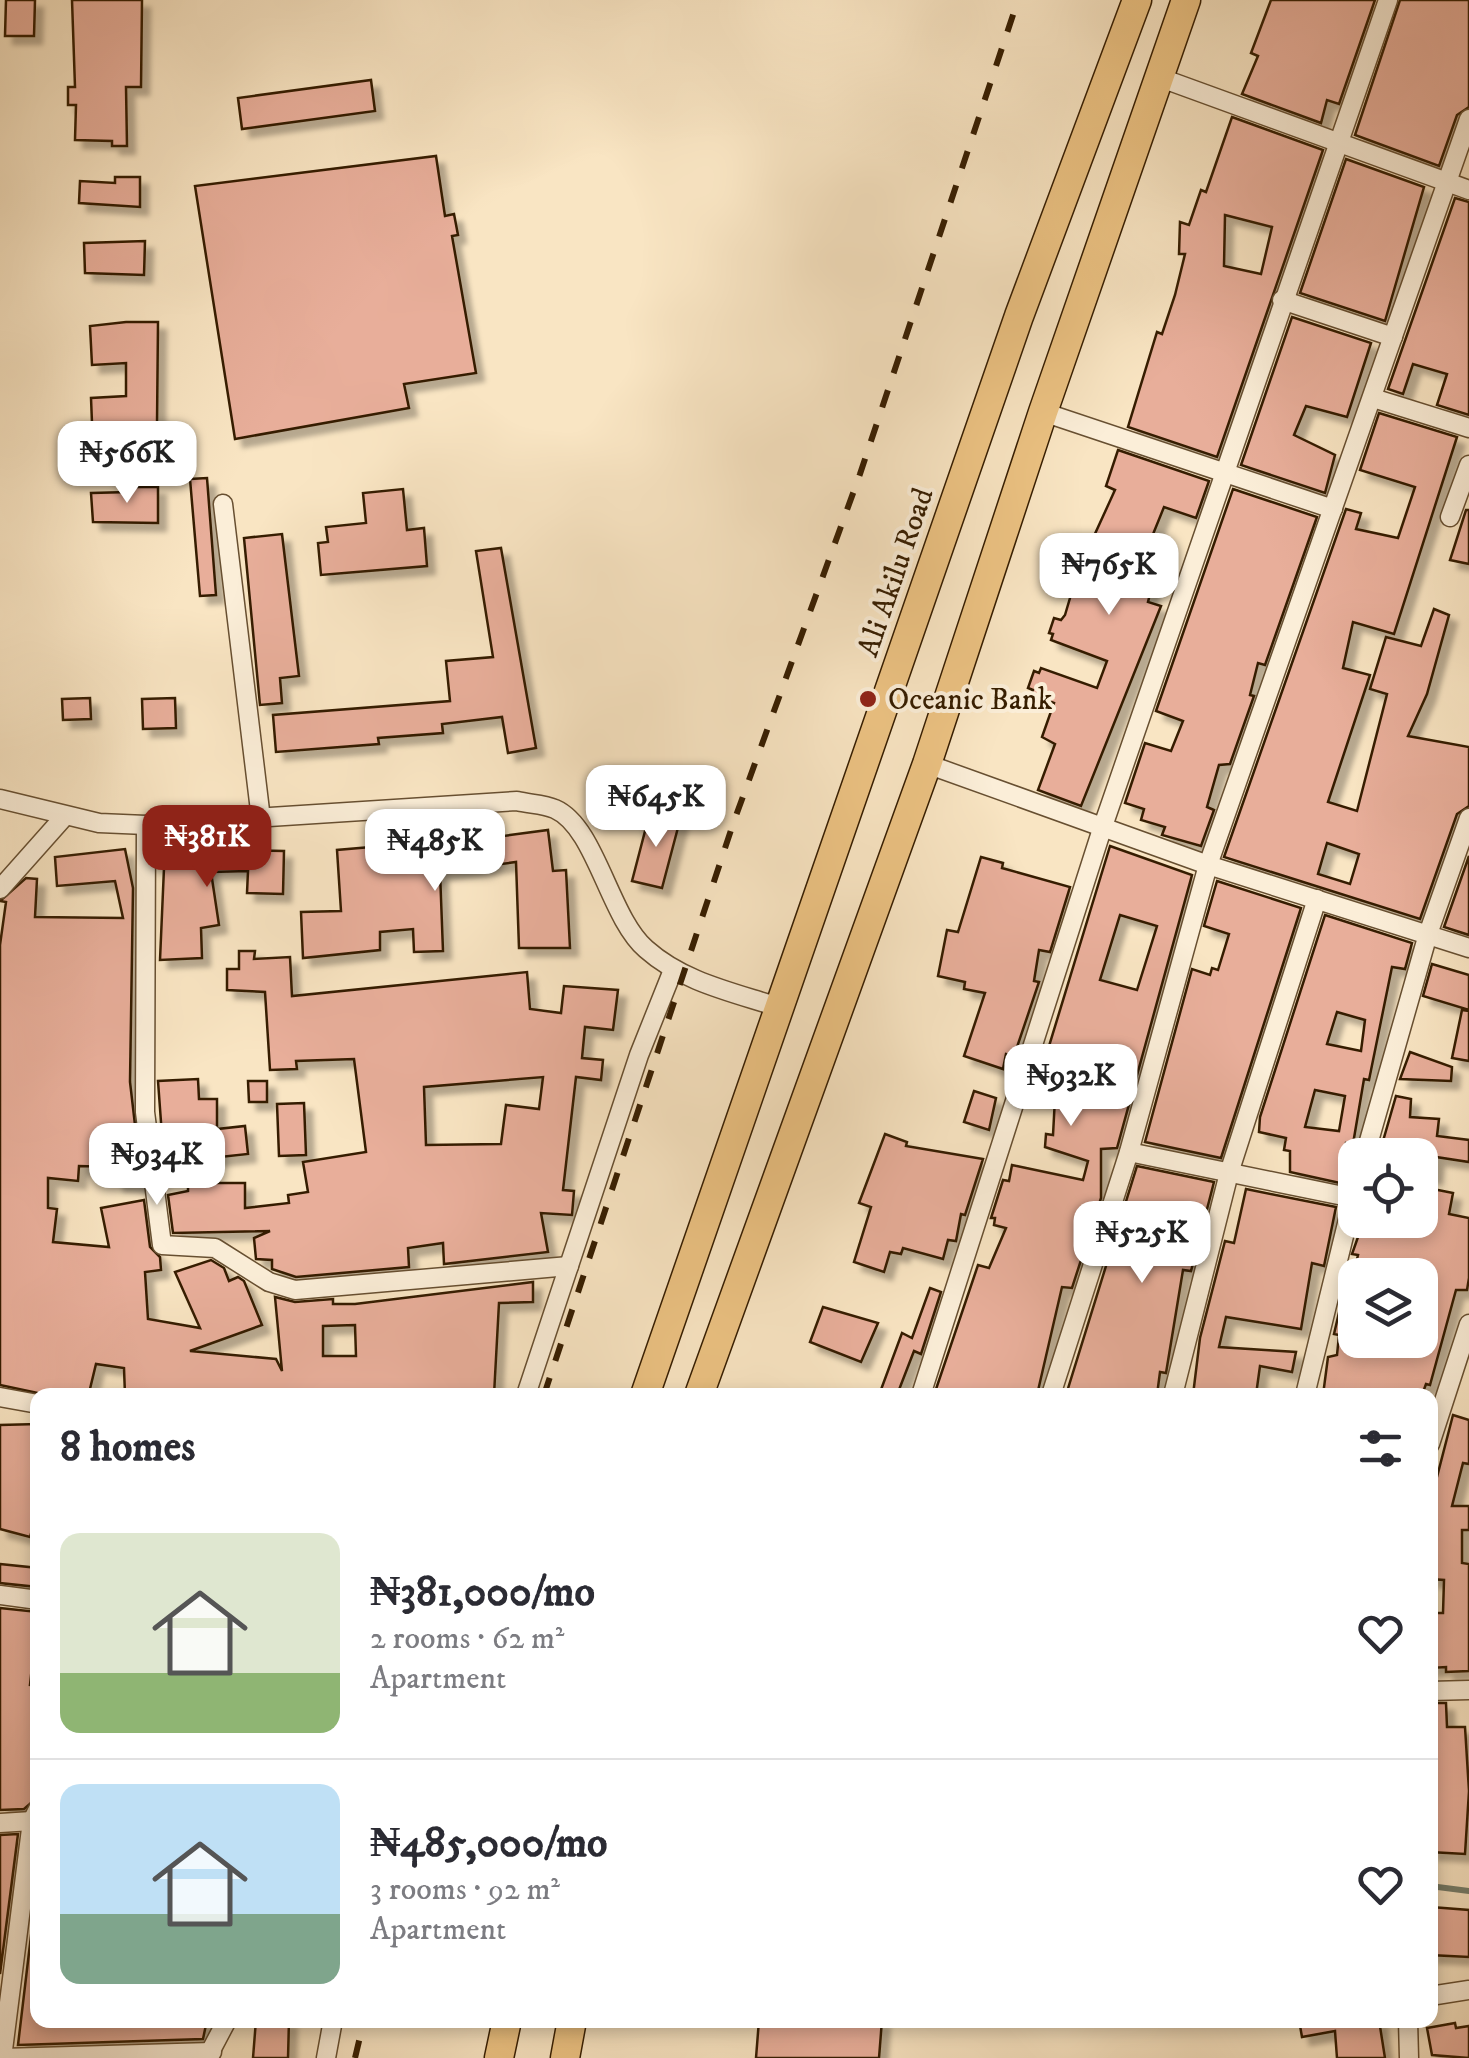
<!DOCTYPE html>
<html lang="en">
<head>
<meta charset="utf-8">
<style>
	:root { --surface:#fff; --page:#f2f2f3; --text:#2b2b33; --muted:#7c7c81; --line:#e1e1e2; --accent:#8f2418 }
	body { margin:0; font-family:"IM FELL DW Pica",serif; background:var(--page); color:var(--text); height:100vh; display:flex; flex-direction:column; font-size:38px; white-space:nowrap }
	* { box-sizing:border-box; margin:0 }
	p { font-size:32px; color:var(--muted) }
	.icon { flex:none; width:55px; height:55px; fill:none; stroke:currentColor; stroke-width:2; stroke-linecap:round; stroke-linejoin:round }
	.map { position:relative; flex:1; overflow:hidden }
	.drawer { position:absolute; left:30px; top:1388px; width:1408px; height:640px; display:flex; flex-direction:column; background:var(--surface); border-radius:20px; box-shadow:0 5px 15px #0003 }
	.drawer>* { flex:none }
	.controls { position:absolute; left:1338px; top:1138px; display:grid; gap:20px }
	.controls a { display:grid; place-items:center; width:100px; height:100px; border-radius:20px; background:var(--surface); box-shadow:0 5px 15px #0003; font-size:50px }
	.price { position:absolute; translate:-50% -85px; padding:0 22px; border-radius:20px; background:#fff; color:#222; font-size:32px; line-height:65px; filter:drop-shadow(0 2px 5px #0008) }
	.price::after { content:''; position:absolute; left:50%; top:60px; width:30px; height:22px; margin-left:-15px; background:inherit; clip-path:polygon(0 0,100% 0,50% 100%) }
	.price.current { background:var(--accent); color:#fff }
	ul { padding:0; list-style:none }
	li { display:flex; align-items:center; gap:30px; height:250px; padding:0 30px }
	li+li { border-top:2px solid var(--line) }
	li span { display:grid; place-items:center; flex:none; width:280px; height:200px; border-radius:20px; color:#555 }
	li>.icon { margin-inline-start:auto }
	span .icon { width:120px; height:120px; fill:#fffc; stroke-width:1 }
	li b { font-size:42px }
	h2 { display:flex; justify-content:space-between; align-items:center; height:120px; padding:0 30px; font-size:42px }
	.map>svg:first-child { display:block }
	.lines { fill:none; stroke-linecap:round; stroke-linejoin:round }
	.stream { stroke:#747e6c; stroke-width:6 }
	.building { fill:#e8ae9a; stroke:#361d00; stroke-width:2.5; fill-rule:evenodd; filter:url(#shadow) }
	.minor-casing { stroke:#674f31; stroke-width:21 }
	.primary-casing { stroke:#361d00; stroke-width:31 }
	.minor { stroke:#fbeed8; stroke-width:18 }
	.primary { stroke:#ecc282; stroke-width:28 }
	.rail { stroke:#361d00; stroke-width:6; stroke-dasharray:18 18; stroke-linecap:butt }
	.poi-dot { fill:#8f2418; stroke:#fbeed8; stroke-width:4 }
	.labels { text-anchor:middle; stroke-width:8; stroke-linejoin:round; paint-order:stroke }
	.street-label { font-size:30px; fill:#361d00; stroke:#fbeed8 }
	.poi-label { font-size:30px; fill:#361d00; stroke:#fbeed8; text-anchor:start }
</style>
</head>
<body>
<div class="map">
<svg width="1469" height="2058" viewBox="0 0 1469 2058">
	<defs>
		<filter id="shadow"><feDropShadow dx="8" dy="8" stdDeviation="2.5" flood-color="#0004"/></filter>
	</defs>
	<rect width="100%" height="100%" fill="#f9e5c3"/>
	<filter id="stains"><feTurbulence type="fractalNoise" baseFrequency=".002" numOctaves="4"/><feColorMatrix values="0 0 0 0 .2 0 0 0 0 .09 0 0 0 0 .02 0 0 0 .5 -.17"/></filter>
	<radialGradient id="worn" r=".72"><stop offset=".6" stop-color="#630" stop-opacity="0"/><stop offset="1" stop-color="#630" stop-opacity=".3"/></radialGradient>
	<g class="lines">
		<polyline class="stream" points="1430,1886 1469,1891"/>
	</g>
	<g class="building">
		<polygon points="6,0 35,0 34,36 5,36"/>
		<polygon points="72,0 142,0 141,87 126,87 127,146 112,146 112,141 75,140 76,105 68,105 68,87 75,87"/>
		<polygon points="1271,0 1375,0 1339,104 1327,100 1321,123 1242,94 1258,56 1251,53"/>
		<polygon points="1400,0 1469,0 1469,107 1457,115 1439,166 1355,135"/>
		<polygon points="371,80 375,111 242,129 238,98"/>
		<path d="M1232,117L1323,150L1217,457L1128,427L1157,332L1162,334L1175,295L1185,254H1179L1180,222L1189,225L1201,190L1206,192ZM1225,215L1272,227L1261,274L1224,266Z"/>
		<polygon points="436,156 445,216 454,214 458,235 452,236 476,373 404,384 409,408 235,439 195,186"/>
		<polygon points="1346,159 1424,187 1385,321 1300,293"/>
		<polygon points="115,177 140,177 140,207 79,203 80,181 115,183"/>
		<polygon points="1455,198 1469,202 1469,415 1437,405 1447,374 1413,364 1403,394 1388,389"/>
		<polygon points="145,241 144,275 85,273 84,243"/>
		<polygon points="1292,317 1371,343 1347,417 1306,406 1294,435 1335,455 1325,493 1241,465"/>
		<polygon points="126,322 158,322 157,423 92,423 91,398 126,396 126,363 92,365 90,326"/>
		<path d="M1379,413L1457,437L1394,634L1353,622L1343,668L1370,675L1328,802L1357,811L1387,694L1370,689L1386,637L1421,646L1434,609L1449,615L1427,694L1408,736L1469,747V806L1457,814L1420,919L1224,857L1346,509L1361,513L1356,529L1398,538L1415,487L1360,470ZM1327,843L1359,854L1350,884L1318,874Z"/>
		<polygon points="1118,450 1209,481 1196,518 1164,507 1145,554 1159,559 1148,602 1161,606 1081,806 1038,790 1055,744 1042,737 1054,703 1031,694 1033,690 1028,688 1034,671 1039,673 1041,668 1097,688 1107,661 1051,640 1053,634 1049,633 1054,618 1061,620 1065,615 1078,571 1115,490 1106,486"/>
		<polygon points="207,478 216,595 200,596 190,479"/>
		<polygon points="129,487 158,487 158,523 93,522 91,493 129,492"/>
		<polygon points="403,489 407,530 424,528 427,566 321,575 318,543 328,542 326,527 366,523 363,493"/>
		<polygon points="1233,489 1317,517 1265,665 1258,663 1250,695 1254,696 1230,764 1219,765 1207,807 1214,810 1201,846 1162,835 1165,827 1141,820 1144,809 1125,803 1145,743 1171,751 1183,721 1156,711"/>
		<polygon points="1466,510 1469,510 1469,564 1450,560"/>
		<polygon points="282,534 299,676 280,678 282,703 260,705 244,538"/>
		<polygon points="501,548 536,748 508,753 502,717 442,724 443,733 378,738 379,744 276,752 273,715 450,701 446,661 493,657 476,551"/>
		<polygon points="90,698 91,719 63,720 62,699"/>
		<polygon points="175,698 176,728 143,729 142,699"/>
		<polygon points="650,812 680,820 662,888 632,881"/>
		<polygon points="548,830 553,871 566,870 570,948 519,948 516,862 440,872 443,951 414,952 413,929 380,932 380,950 303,958 301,912 341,911 337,850 405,844 405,849"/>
		<polygon points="236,843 236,850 284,851 283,894 247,893 248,871 211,872 219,925 201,928 202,958 160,960 165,845"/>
		<path d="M1110,846L1192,875L1117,1148L1101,1149V1198L1072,1288L1062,1287L1037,1395H934L978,1265L989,1268L1006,1228L994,1225L995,1218H991L1003,1180L1009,1181L1012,1165L1083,1180L1088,1161L1045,1147L1046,1134L1053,1135L1055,1098L1040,1097L1039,1079ZM1120,915L1157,926L1137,990L1100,980Z"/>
		<path d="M125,849L133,888L130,1082L142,1185L116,1183L113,1167L79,1166L78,1181L48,1178V1208L57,1209L53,1242L109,1247L101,1208L144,1200L150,1247L160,1257L161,1270L145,1272L148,1319L200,1328L175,1272L211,1260L224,1268L229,1281L238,1277L244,1281L262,1325L190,1351L276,1359L282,1371L275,1297L295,1302L333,1299V1304H355L533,1282V1302L499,1303L494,1395L281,1391L280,1395H125L124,1368L96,1364L89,1393L82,1395H47L0,1385V945L6,902L0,901L26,878L37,879L35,917L123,918L115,881L57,886L55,857ZM355,1325L356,1356H323V1326Z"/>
		<polygon points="1469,856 1469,935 1444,927"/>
		<polygon points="981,857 1003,863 1002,868 1070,887 1050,952 1039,950 1034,981 1039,982 1014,1056 1006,1054 1003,1069 964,1056 985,993 964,989 965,982 938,976 947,930 958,932"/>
		<polygon points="1217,881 1301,908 1221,1158 1145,1142 1192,969 1210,975 1212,968 1218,970 1229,934 1204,926"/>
		<path d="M1325,915L1412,943L1405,969L1392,967L1369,1080L1364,1079L1353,1144L1346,1143L1340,1183L1290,1172V1151L1284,1150L1286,1138L1259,1132L1260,1117ZM1337,1012L1365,1020L1361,1051L1327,1044ZM1315,1090L1345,1096L1339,1131L1305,1127Z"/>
		<path d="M239,951H255L254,959L290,957L292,996L527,972L530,1009L561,1013L564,986L618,990L613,1030L585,1027L582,1058L603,1060L601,1080L576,1077L563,1190L574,1191L572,1215L541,1213L548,1252L444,1264L443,1243L408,1248L409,1267L296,1277L272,1269V1260L256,1259L254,1238L270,1231L173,1233L168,1195L188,1191V1183H245V1208L289,1203L288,1195L308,1192L303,1162L366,1152L354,1059L296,1061L297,1069L270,1070L265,992L227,990V969H239ZM543,1077L539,1109L506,1105L501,1144L426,1145L424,1087Z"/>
		<polygon points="1432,964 1469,975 1469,1010 1423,996"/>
		<polygon points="1462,1010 1469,1011 1469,1061 1452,1058"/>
		<polygon points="1410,1052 1452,1067 1451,1081 1400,1079"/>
		<polygon points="198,1079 199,1099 217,1099 217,1129 245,1126 248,1154 164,1163 158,1081"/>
		<polygon points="248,1081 267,1081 267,1102 249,1102"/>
		<polygon points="974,1091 996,1098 989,1130 964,1122"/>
		<polygon points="1396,1096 1411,1099 1410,1117 1439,1119 1437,1136 1469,1140 1469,1162 1436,1157 1434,1176 1420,1174 1420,1155 1379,1155"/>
		<polygon points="304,1103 306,1155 279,1156 277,1104"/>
		<polygon points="885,1134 907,1142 906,1146 983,1159 965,1215 961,1214 956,1241 948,1240 943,1259 903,1248 901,1254 890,1252 884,1272 854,1262 871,1207 859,1203"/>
		<polygon points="1137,1166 1214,1182 1191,1271 1183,1270 1166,1373 1160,1372 1157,1395 1066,1395"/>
		<polygon points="1246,1189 1336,1207 1324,1266 1312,1263 1301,1329 1226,1317 1219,1347 1296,1352 1292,1372 1260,1366 1256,1395 1193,1395 1200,1338 1225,1241 1234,1243"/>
		<polygon points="1433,1189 1453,1193 1449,1214 1469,1218 1469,1278 1467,1290 1456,1290 1430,1385 1426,1384 1422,1395 1370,1390 1369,1395 1323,1395 1328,1357 1337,1355 1339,1335 1334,1334 1341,1304 1355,1307 1355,1340 1420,1340 1420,1275 1353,1275 1358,1255 1352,1254 1364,1220 1420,1220 1420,1211 1428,1211"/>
		<polygon points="930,1288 941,1292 921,1354 914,1351 897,1395 879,1395 902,1333 912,1338"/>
		<polygon points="823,1307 878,1323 861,1362 810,1342"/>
		<polygon points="1453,1415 1469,1420 1469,1464 1463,1463 1452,1506 1469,1506 1469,1530 1462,1530 1462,1563 1469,1564 1469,1671 1446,1672 1446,1667 1430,1668 1430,1613 1443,1613 1444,1580 1430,1579 1430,1504"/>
		<polygon points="38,1424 38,1509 30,1537 0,1529 0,1425"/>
		<polygon points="0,1564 38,1568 38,1587 0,1583"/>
		<polygon points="0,1608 38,1612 30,1685 38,1686 38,1797 24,1809 0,1810"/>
		<polygon points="1434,1703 1446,1703 1447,1727 1465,1727 1469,1791 1465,1854 1430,1852 1430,1707"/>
		<polygon points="18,1834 0,1974 0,1835"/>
		<polygon points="38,1877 38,2020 207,2020 203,2039 18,2045"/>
		<polygon points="1431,1907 1469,1910 1469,1957 1430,1955"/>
		<polygon points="256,2020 289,2020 288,2058 253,2058"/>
		<polygon points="759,2020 882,2020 879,2058 756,2058"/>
		<polygon points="1299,2020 1379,2020 1385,2058 1337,2058 1335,2031 1302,2037"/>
		<polygon points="1455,2023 1456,2028 1469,2026 1469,2058 1432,2055 1427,2028"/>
	</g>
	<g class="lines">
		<g class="minor-casing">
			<g id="minor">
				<polyline points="1161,78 1469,190"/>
				<polyline points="1282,300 1393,337"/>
				<polyline points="1373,398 1469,428"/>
				<polyline points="1043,412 1333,509"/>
				<polyline points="223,504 261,819"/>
				<polyline points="1450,517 1469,465"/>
				<polyline points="927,764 1208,865 1469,948"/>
				<path d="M0,799L99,823L146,825L517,801C529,804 544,804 555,809C596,827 609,917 646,949C683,982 732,992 778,1007"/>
				<polyline points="146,825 145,1112 162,1245 215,1248 269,1282 295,1290 569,1266"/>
				<polyline points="0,889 64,817"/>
				<polyline points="1129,1152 1353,1198"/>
				<polyline points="1365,1155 1428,934 1469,818"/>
				<polyline points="526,1395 639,1055 673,970"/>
				<polyline points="921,1395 1102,829 1388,0"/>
				<polyline points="1051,1395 1129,1152 1208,865 1469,119"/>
				<polyline points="1173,1395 1229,1173 1317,899"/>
				<polyline points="1305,1395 1355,1191"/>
				<polyline points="0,1397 38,1404"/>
				<polyline points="1430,1444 1469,1324"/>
				<polyline points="0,1595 38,1600"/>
				<polyline points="1430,1691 1469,1690"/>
				<polyline points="0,1823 32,1821"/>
				<polyline points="1430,1996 1469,1990"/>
				<polyline points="1408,2020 1409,2058"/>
				<polyline points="2,2058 32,1821 38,1809"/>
				<polyline points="2,2058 212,2052"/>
				<polyline points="207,2058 227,2020"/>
				<polyline points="326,2058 333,2020"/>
			</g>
		</g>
		<g class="primary-casing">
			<g id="primary">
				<polyline points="645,1395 1019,316 1137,0"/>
				<polyline points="699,1395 927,764 1043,412 1186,0"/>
				<polyline points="499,2058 507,2020"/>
				<polyline points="565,2058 572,2020"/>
			</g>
		</g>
		<use href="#minor" class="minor"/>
		<use href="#primary" class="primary"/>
		<g class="rail">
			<polyline points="544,1395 733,824 860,474 1018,0"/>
			<polyline points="355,2058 364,2020"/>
		</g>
	</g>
	<circle class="poi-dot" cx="868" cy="699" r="10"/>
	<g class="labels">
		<g class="street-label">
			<text transform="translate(895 572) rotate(-71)" y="10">Ali Akilu Road</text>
		</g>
		<g class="poi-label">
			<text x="888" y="709">Oceanic Bank</text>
		</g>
	</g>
	<rect width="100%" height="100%" filter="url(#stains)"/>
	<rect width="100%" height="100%" fill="url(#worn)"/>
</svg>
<div class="controls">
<a><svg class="icon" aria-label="locate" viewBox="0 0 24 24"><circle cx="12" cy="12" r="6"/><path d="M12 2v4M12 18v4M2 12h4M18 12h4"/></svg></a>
<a><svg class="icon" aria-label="layers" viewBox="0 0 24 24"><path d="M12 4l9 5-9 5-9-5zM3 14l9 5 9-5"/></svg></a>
</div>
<b class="price" style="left:127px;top:506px">₦566K</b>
<b class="price" style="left:1109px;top:618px">₦765K</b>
<b class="price" style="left:656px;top:850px">₦645K</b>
<b class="price current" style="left:207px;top:890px">₦381K</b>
<b class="price" style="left:435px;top:894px">₦485K</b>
<b class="price" style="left:1071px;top:1129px">₦932K</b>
<b class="price" style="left:157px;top:1208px">₦934K</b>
<b class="price" style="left:1142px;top:1286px">₦525K</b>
<section class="drawer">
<h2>8 homes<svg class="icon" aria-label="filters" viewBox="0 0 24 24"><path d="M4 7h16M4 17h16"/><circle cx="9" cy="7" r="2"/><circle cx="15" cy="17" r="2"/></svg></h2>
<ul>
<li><span style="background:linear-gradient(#dfe7d0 70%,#8fb573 0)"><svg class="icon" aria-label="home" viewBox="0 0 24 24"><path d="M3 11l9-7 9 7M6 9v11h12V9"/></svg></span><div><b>₦381,000/mo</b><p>2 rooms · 62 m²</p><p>Apartment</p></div><svg class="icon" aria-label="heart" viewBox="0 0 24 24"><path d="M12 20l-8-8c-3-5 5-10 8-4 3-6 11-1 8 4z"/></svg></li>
<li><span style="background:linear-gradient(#bfe0f5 65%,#7fa58c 0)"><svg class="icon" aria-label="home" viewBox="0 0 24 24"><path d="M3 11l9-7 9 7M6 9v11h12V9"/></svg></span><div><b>₦485,000/mo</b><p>3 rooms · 92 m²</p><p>Apartment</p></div><svg class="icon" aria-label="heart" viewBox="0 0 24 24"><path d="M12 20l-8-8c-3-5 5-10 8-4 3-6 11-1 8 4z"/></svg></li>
</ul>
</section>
</div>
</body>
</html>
